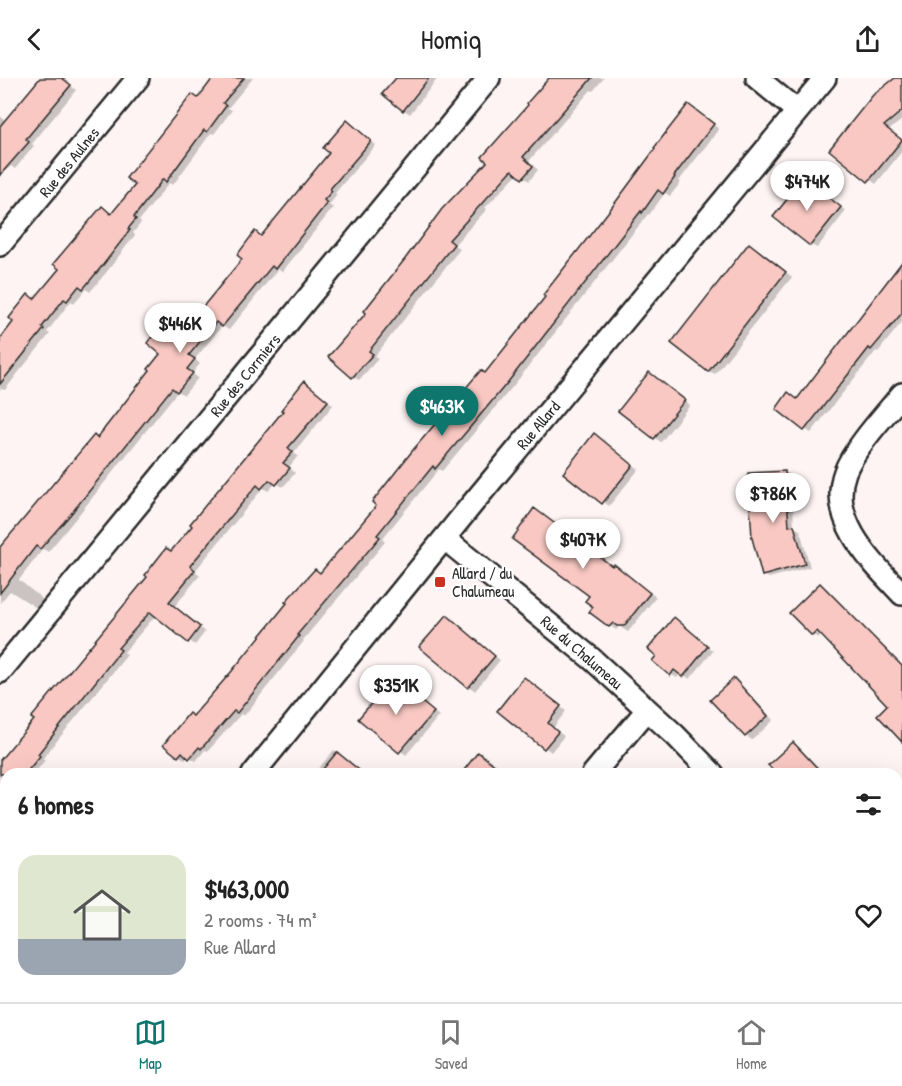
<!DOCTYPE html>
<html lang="en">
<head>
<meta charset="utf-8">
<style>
	:root { --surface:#fff; --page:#f2f2f2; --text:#222; --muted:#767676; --line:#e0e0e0; --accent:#0f766e }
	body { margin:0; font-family:"Patrick Hand",sans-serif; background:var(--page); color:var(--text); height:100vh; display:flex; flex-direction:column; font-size:22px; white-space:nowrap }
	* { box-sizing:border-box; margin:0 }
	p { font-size:20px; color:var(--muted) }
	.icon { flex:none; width:33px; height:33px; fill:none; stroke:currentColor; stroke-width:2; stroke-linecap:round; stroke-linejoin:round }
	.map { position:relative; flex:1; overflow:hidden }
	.sheet { position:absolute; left:0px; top:690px; width:903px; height:234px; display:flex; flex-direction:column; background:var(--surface); border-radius:18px 18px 0 0; box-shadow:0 6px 24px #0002 }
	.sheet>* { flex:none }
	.price { position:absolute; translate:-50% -51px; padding:0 14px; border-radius:21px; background:#fff; color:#222; font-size:20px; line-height:39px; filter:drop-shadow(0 2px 3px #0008) }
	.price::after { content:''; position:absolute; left:50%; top:36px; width:18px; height:14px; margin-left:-9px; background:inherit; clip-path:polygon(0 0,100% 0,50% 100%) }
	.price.active { background:var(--accent); color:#fff }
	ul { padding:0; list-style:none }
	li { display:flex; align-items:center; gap:18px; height:150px; padding:0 18px }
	li span { display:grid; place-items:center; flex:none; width:168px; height:120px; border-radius:18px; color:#555 }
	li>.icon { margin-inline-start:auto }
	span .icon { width:72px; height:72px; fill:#fffc; stroke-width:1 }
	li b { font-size:26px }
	h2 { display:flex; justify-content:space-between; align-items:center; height:72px; padding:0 18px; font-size:26px }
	header { display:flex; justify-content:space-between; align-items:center; height:78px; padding:0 18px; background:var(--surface); font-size:27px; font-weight:600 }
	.tab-bar { display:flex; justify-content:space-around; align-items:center; height:84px; border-top:2px solid var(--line); background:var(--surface); font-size:16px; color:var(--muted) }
	.tab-bar a { display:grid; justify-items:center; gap:3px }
	.tab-bar .active { color:var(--accent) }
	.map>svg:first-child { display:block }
	.shadow { fill:#0003 }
	.building { fill:#f9c8c2; stroke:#2b2b2b; stroke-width:1.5 }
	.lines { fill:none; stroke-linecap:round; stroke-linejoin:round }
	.minor-casing { stroke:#2b2b2b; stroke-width:26 }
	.minor { stroke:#fff; stroke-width:21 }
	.poi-dot { fill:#c8321e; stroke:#fff; stroke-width:2 }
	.labels { text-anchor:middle; stroke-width:4.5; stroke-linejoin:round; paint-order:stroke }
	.street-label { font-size:16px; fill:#2b2b2b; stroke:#fff }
	.poi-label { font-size:16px; fill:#2b2b2b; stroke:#fff; text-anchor:start }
</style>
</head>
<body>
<header><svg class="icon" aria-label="back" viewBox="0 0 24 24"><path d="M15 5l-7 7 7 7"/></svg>Homiq<svg class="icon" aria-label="share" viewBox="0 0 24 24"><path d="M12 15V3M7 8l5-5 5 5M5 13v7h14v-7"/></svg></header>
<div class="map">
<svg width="902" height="924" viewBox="0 0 902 924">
	<rect width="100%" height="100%" fill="#fef4f3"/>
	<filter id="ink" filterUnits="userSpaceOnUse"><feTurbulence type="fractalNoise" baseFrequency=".0167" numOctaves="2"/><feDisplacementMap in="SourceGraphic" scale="12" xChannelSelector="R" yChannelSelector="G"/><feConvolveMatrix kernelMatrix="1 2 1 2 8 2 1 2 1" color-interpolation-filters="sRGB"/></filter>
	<g filter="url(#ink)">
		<g class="shadow">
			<polygon points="42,0 62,0 76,12 32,66 34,68 15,91 11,88 0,99 0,38 6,43"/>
			<polygon points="215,0 253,0 228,30 232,32 214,56 211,55 173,107 169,105 139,143 141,145 133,155 135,157 109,191 90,214 86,211 74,225 71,223 47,254 50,256 18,295 5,312 1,311 0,312 0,263 108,134 112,137 137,107"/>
			<polygon points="397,0 438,0 410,36 404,32"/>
			<polygon points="551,0 604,0 593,13 591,12 529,83 538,92 529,103 518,95 485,130 487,131 454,167 460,171 375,278 378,281 359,302 353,299 368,235 489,84"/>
			<polygon points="898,0 902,0 902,42 889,52 902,63 902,73 876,106 831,72"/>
			<polygon points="694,31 719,51 679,103 681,104 670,118 665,115 649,137 648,136 514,307 442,393 439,391 382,461 385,464 303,562 304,563 244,638 241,636 208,673 205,672 196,683 188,678 185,681 179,678 193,640 321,496 486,297"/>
			<polygon points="353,48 376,67 335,115 337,117 329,127 333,130 282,194 278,191 229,252 222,248 195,281 200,286 192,295 198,300 184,317 178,313 76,440 48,474 43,471 19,502 46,524 40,532 10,513 0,525 0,473 98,361 152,292 162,276 165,256 173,262 184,255"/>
			<polygon points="810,106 846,133 817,170 811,167"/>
			<polygon points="756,171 792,199 715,296 709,293"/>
			<polygon points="902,186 902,244 878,274 876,273 811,355 805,351 798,322"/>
			<polygon points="655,300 690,327 661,364 655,360"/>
			<polygon points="311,309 333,327 294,375 298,378 289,389 295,395 283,409 276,405 268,413 263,410 195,493 200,497 174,529 205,554 195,567 156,537 124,574 127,577 43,680 45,682 34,696 6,696 6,729 2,733 6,736 6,742 0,749 0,685"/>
			<polygon points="600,361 639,391 609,428 565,394"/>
			<polygon points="785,394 792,398 794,449 800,452 810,489 769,500 763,497 750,396"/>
			<polygon points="613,489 620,492 656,519 628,554 619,548 616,552 591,534"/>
			<polygon points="820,507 826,510 902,587 902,662 889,628 822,557 819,560 813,557"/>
			<polygon points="447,539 500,582 475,613 421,569"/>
			<polygon points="680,545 713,573 690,601 681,595 677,600 670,596"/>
			<polygon points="394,602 439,638 406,677 361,641"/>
			<polygon points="734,602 740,606 774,642 752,662 746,658 712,622"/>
			<polygon points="530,605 566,633 553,650 564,658 551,674 499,633"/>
			<polygon points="793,666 800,670 824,696 779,696"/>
			<polygon points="334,672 340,676 364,696 314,696"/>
			<polygon points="902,798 902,843 897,837 897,803"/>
			<polygon points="140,918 210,918 205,924 147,924"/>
			<polygon points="282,918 359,918 354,924 285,924 281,920"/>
			<polygon points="563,918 817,918 811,924 557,924"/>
		</g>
		<g class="building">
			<polygon points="40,0 62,0 71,7 26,61 29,64 0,97 0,48"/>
			<polygon points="213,0 244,0 223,25 226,28 207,54 204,52 166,104 163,101 134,139 136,141 128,151 130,152 103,187 83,211 79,208 67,223 64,221 42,249 44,251 0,306 0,261 13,244 9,240 28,216 34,221 59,191 53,186 102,128 111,136 135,107 126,100 192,16 198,20"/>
			<polygon points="396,0 429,0 403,33 382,16"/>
			<polygon points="549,0 592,0 523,79 533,88 522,101 512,92 449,162 454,166 369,273 373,276 352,300 328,279 366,235 364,233 405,181 442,131 487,84 482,79 528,27 527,25"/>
			<polygon points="895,0 902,0 902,33 884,48 902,62 868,104 829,72 873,17"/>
			<polygon points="688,26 714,46 674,98 675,99 663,116 658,112 642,135 641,133 508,304 435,391 433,388 377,457 380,459 297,557 299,558 237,635 234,633 201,671 199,669 189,681 182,674 178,679 163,667 189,635 193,638 232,593 287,525 285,524 315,491 320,495 376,428 372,424 413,372 481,292 485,295 545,219 543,217 612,129 655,71 654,70"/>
			<polygon points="347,42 371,63 330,111 332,113 324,122 327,125 275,191 272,188 222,249 216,244 189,277 195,281 187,291 193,295 177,314 172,310 70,437 40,471 36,468 0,515 0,469 94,357 97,360 150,292 148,291 160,276 147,265 159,250 172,261 180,251 183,253 242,181 237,177 255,153 261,158 329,75 323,70"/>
			<polygon points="804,100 841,129 810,168 773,139"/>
			<polygon points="749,165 786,194 708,294 671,265"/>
			<polygon points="902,184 902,235 871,272 869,270 804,353 776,331 788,314 797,321"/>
			<polygon points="649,294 685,322 654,361 618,333"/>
			<polygon points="304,303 328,323 288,370 293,374 283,385 290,390 276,407 269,402 261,411 257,407 190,488 195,492 169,524 200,549 188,565 150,534 118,570 121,572 38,676 40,678 25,696 0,696 0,682 34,642 31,640 147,499 145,497 166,470 171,473 192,448 190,446 283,333 281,332"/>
			<polygon points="594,355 633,387 602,426 563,395"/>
			<polygon points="785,393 789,448 794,447 805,486 762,498 752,460 748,395"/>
			<polygon points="534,430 612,488 614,486 650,515 624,548 617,548 613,545 609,549 589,534 593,529 585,523 589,518 512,461"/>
			<polygon points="820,505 902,588 902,664 877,637 887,627 817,553 812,558 789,535"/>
			<polygon points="447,537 495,578 468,610 419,569"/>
			<polygon points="674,539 708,568 683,599 674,592 670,598 652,583 656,578 648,571"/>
			<polygon points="524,599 561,628 548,645 558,654 544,671 497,633"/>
			<polygon points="393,600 434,634 399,675 358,641"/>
			<polygon points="734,600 768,638 745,659 710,622"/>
			<polygon points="793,664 823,696 777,696 768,687"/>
			<polygon points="337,674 364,696 319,696"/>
			<polygon points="478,674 506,696 461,696"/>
		</g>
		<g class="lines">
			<g class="minor-casing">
				<g id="minor">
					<polyline points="757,0 797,33"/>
					<polyline points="0,167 138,0"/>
					<path d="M902,316C885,337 854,370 845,394C827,442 873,485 902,516"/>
					<polyline points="445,461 592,581 675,657 713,696"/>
					<polyline points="0,594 489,0"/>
					<polyline points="253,696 473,425 825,0"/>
					<polyline points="593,696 647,632"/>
					<polyline points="0,880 6,887"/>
					<polyline points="897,896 902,901"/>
					<polyline points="35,918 41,924"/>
					<polyline points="68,924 72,918"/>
					<polyline points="405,924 410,918"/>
				</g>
			</g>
			<use href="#minor" class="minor"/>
		</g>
	</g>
	<rect class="poi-dot" x="434" y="498" width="12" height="12" rx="3"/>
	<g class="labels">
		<g class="street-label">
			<text transform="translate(69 84) rotate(-51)" y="6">Rue des Aulnes</text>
			<text transform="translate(245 297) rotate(-51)" y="6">Rue des Cormiers</text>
			<text transform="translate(538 347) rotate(-50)" y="6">Rue Allard</text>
			<text transform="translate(582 574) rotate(41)" y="6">Rue du Chalumeau</text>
		</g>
		<g class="poi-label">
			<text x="452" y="501">Allard / du<tspan x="452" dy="18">Chalumeau</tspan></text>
		</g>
	</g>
</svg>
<b class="price" style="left:807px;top:134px">$474K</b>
<b class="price" style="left:180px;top:276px">$446K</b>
<b class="price active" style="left:442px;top:359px">$463K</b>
<b class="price" style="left:773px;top:446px">$786K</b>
<b class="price" style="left:583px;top:492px">$407K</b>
<b class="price" style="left:396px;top:638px">$351K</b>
<section class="sheet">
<h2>6 homes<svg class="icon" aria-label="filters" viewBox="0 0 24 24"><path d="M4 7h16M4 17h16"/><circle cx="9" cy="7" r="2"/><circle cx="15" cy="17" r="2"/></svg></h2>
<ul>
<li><span style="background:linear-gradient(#dfe7d0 70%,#9aa5b1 0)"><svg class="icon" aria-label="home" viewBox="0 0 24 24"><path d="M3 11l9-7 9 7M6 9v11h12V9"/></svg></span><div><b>$463,000</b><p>2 rooms · 74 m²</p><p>Rue Allard</p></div><svg class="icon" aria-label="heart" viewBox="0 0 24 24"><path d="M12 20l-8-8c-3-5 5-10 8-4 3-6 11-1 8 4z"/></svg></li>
</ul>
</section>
</div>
<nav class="tab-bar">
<a class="active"><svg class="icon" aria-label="map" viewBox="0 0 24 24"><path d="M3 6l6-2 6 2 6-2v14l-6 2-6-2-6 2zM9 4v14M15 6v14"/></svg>Map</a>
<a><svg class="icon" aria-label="saved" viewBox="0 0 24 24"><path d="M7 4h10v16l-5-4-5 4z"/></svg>Saved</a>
<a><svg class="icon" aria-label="home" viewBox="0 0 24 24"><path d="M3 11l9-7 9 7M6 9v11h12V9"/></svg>Home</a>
</nav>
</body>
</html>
